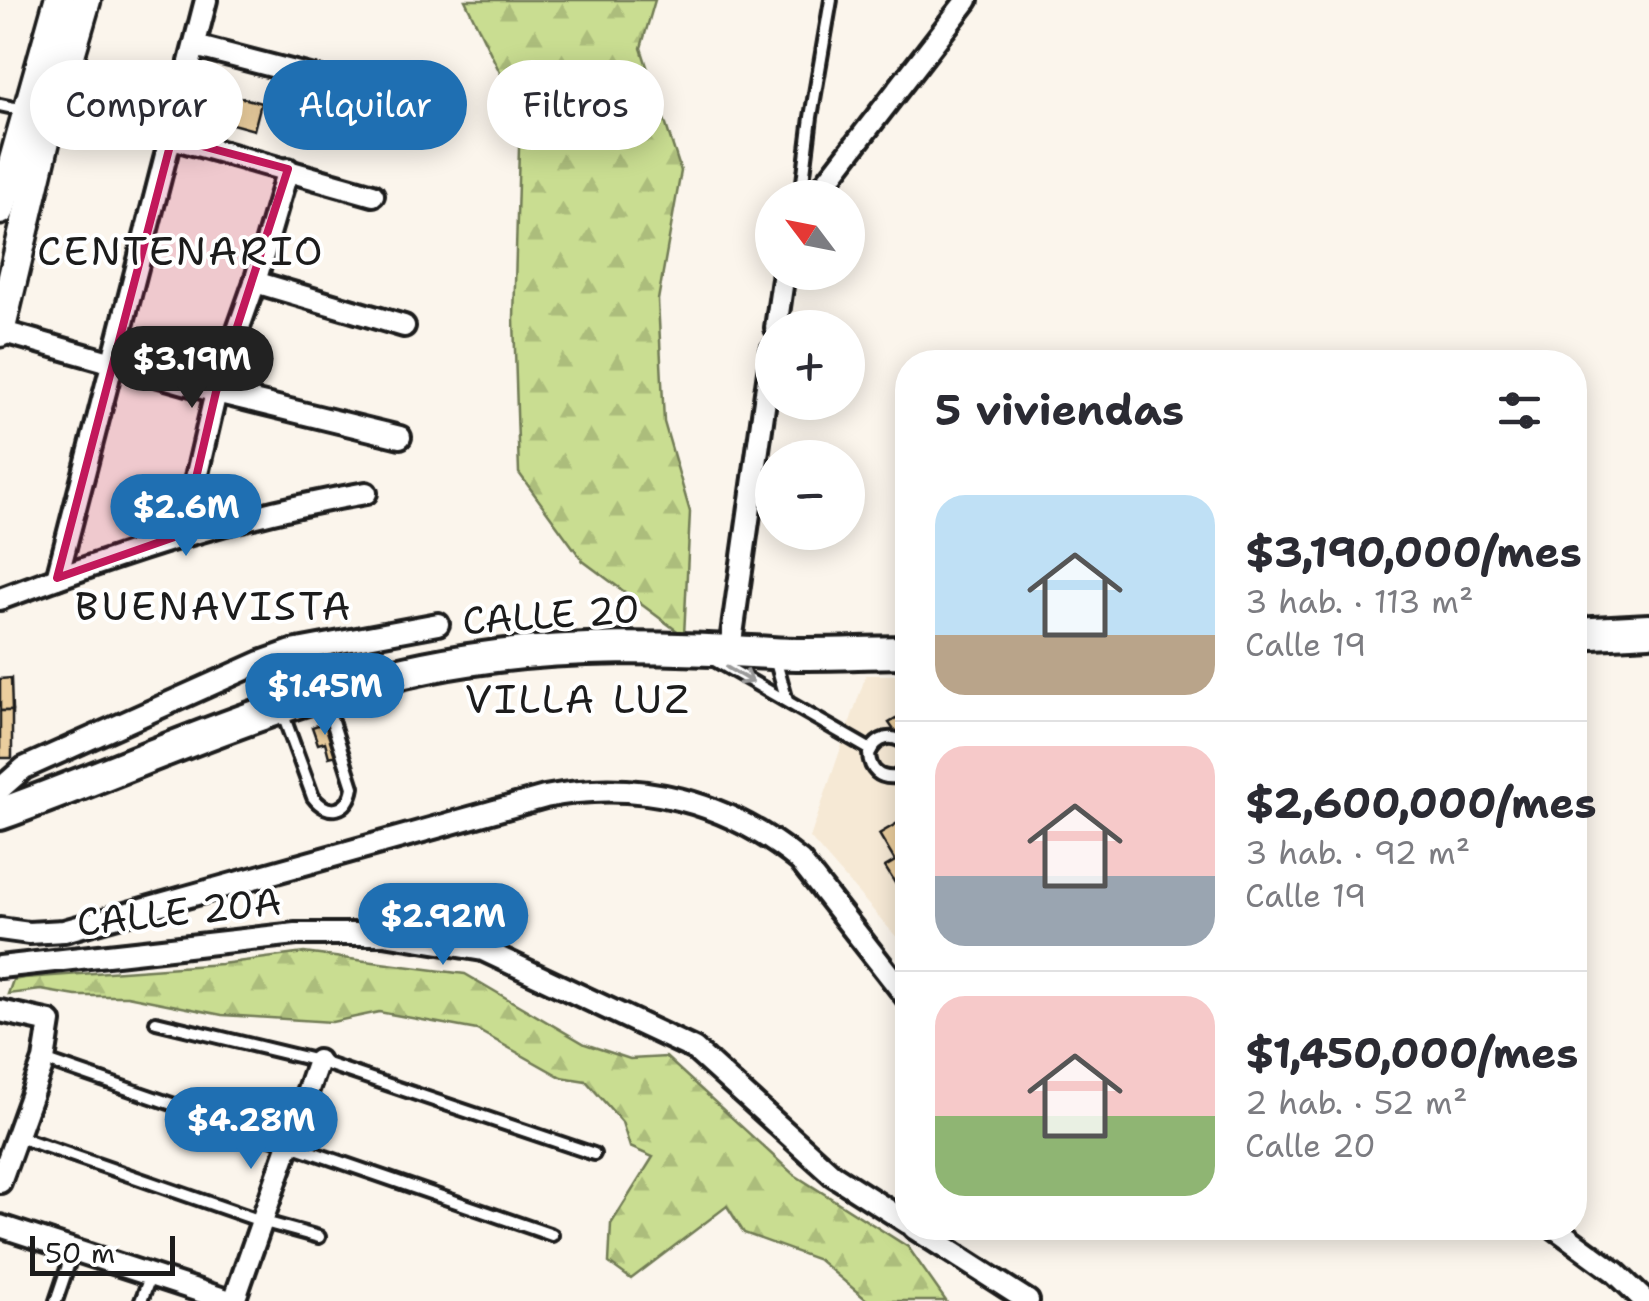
<!DOCTYPE html>
<html lang="es">
<head>
<meta charset="utf-8">
<style>
	:root { --surface:#fff; --page:#f7f7f7; --text:#2b2b33; --muted:#7c7c81; --line:#e1e1e2; --accent:#1f6fb2 }
	body { margin:0; font-family:"Shantell Sans",sans-serif; background:var(--page); color:var(--text); height:100vh; display:flex; flex-direction:column; font-size:38px; white-space:nowrap }
	* { box-sizing:border-box; margin:0 }
	p { font-size:32px; color:var(--muted) }
	.icon { flex:none; width:55px; height:55px; fill:none; stroke:currentColor; stroke-width:2; stroke-linecap:round; stroke-linejoin:round }
	.map { position:relative; flex:1; overflow:hidden }
	.side { position:absolute; left:895px; top:350px; width:692px; height:890px; display:flex; flex-direction:column; background:var(--surface); border-radius:40px; box-shadow:0 5px 25px #0003 }
	.side>* { flex:none }
	.guide { position:absolute; left:30px; top:60px; width:715px; height:90px; display:flex; gap:20px }
	.needle { width:65px; rotate:302deg }
	.fabs { position:absolute; left:755px; top:180px; display:grid; gap:20px }
	.fabs a { display:grid; place-items:center; width:110px; height:110px; border-radius:50%; background:var(--surface); box-shadow:0 5px 25px #0003; font-size:50px }
	.scale { position:absolute; left:30px; bottom:25px; width:145px; box-sizing:border-box; padding-left:10px; border:5px solid #1c1c1c; border-top:0; font-size:28px; line-height:35px; white-space:nowrap; color:#1c1c1c; -webkit-text-stroke:8px #fff; paint-order:stroke }
	.price { position:absolute; translate:-50% -85px; padding:0 22px; border-radius:35px; background:var(--accent); color:#fff; font-size:32px; line-height:65px; filter:drop-shadow(0 2px 5px #0008) }
	.price::after { content:''; position:absolute; left:50%; top:60px; width:30px; height:22px; margin-left:-15px; background:inherit; clip-path:polygon(0 0,100% 0,50% 100%) }
	.price.selected { background:#222; color:#fff }
	ul { padding:0; list-style:none }
	li { display:flex; align-items:center; gap:30px; height:250px; padding:0 40px }
	li+li { border-top:2px solid var(--line) }
	li span { display:grid; place-items:center; flex:none; width:280px; height:200px; border-radius:30px; color:#555 }
	li>.icon { margin-inline-start:auto }
	span .icon { width:120px; height:120px; fill:#fffc; stroke-width:1 }
	li b { font-size:42px }
	h2 { display:flex; justify-content:space-between; align-items:center; height:120px; padding:0 40px; font-size:42px }
	.pill { padding:0 35px; border-radius:45px; background:var(--surface); box-shadow:0 5px 25px #0003; font-size:35px; line-height:90px }
	.pill.selected { background:var(--accent); color:#fff }
	.map>svg:first-child { display:block }
	.built { fill:#f6e9d5 }
	.forest { fill:url(#forest-firs); stroke:#727c56; stroke-width:2.5 }
	.building { fill:#ebce9e; stroke:#1c1c1c; stroke-width:2.5 }
	.lines { fill:none; stroke-linecap:round; stroke-linejoin:round }
	.lane-casing { stroke:#1c1c1c; stroke-width:18 }
	.street-casing { stroke:#1c1c1c; stroke-width:28 }
	.secondary-casing { stroke:#1c1c1c; stroke-width:35 }
	.primary-casing { stroke:#1c1c1c; stroke-width:38 }
	.lane { stroke:#fff; stroke-width:10 }
	.street { stroke:#fff; stroke-width:20 }
	.secondary { stroke:#fff; stroke-width:28 }
	.primary { stroke:#fff; stroke-width:30 }
	.oneway { stroke:#999 }
	.marked { fill:#c2185b; fill-opacity:0.2; stroke:#c2185b; stroke-width:8; stroke-linejoin:round }
	.labels { text-anchor:middle; stroke-width:8; stroke-linejoin:round; paint-order:stroke }
	.street-label { font-size:38px; fill:#1c1c1c; stroke:#fff }
	.neighbourhood-label { font-size:40px; letter-spacing:2.5px; fill:#1c1c1c; stroke:#fff }
</style>
</head>
<body>
<div class="map">
<svg width="1649" height="1301" viewBox="0 0 1649 1301">
	<defs>
		<pattern id="forest-firs" width="22" height="20" patternUnits="userSpaceOnUse" patternTransform="scale(2.5)"><rect width="22" height="20" fill="#c9dd91"/><path d="M5 1l3.5 6h-7zM16 11l3.5 6h-7z" fill="#acbd7c"/></pattern>
	</defs>
	<rect width="100%" height="100%" fill="#fbf5ec"/>
	<filter id="ink" filterUnits="userSpaceOnUse"><feTurbulence type="fractalNoise" baseFrequency=".01" numOctaves="2"/><feDisplacementMap in="SourceGraphic" scale="20" xChannelSelector="R" yChannelSelector="G"/><feConvolveMatrix kernelMatrix="1 2 1 2 8 2 1 2 1" color-interpolation-filters="sRGB"/></filter>
	<g filter="url(#ink)">
		<polygon class="built" points="866,675 907,675 907,949 810,838"/>
		<g class="forest">
			<polygon points="465,0 655,0 641,48 681,171 658,300 664,422 690,512 684,636 583,561 519,473 514,319 520,114"/>
			<polygon points="304,953 465,974 585,1044 630,1059 666,1057 793,1174 908,1247 946,1301 868,1301 819,1260 744,1233 727,1206 631,1279 609,1263 611,1224 653,1157 630,1147 622,1122 586,1081 561,1077 477,1030 379,1012 332,1022 222,1015 127,996 76,996 41,990 8,994 13,980 24,978 221,964"/>
		</g>
		<g class="building">
			<polygon points="203,87 261,103 254,130 196,114"/>
			<polygon points="11,678 12,711 0,711 0,679"/>
			<rect x="0" y="711" width="12" height="47"/>
			<polygon points="908,712 908,730 898,736 889,723"/>
			<polygon points="327,722 337,755 329,757 325,742 318,744 312,727"/>
			<polygon points="908,817 908,904 885,867 895,861 879,834"/>
		</g>
		<g class="lines">
			<g class="lane-casing">
				<g id="lane">
					<polyline points="0,105 23,110"/>
					<polyline points="801,198 811,117 831,0"/>
					<polyline points="774,655 787,701"/>
					<polyline points="716,661 871,750"/>
					<path d="M282,712L313,797C328,817 349,812 353,787L325,699"/>
					<path d="M908,747C894,732 877,736 869,754C870,770 879,779 896,777L908,767"/>
					<polyline points="156,1022 318,1061 594,1154"/>
					<polyline points="44,1060 552,1235"/>
					<polyline points="16,1136 261,1221 319,1237"/>
					<polyline points="56,1301 73,1251"/>
					<polyline points="141,1301 150,1277"/>
				</g>
			</g>
			<g class="street-casing">
				<g id="street">
					<polyline points="195,46 364,90"/>
					<polyline points="172,138 373,195"/>
					<polyline points="814,198 967,0"/>
					<polyline points="255,282 404,326"/>
					<polyline points="776,328 784,272"/>
					<polyline points="0,331 216,392 400,437"/>
					<polyline points="183,534 216,392 255,282 288,169"/>
					<polyline points="57,578 206,0"/>
					<path d="M0,599C123,553 236,515 366,493"/>
					<polyline points="730,649 772,350"/>
					<polyline points="0,789 24,768 261,662 292,651 438,624"/>
					<path d="M0,929L29,933L64,931L545,797C638,778 727,801 800,861L908,999"/>
					<polyline points="0,967 296,934 384,934 483,950 694,1049 833,1175 908,1223"/>
					<polyline points="0,1011 50,1022 44,1060 0,1182"/>
					<polyline points="0,1226 230,1301"/>
					<polyline points="914,1228 1028,1301"/>
					<polyline points="1555,1228 1615,1272 1645,1301"/>
					<polyline points="234,1301 318,1061"/>
				</g>
			</g>
			<g class="secondary-casing">
				<g id="secondary">
					<polyline points="0,210 59,0"/>
					<polyline points="0,332 45,141 86,0"/>
				</g>
			</g>
			<g class="primary-casing">
				<g id="primary">
					<polyline points="1575,634 1649,630"/>
					<path d="M0,814C156,758 302,685 468,660C569,644 669,647 771,653C816,656 862,652 908,652"/>
				</g>
			</g>
			<use href="#lane" class="lane"/>
			<use href="#street" class="street"/>
			<use href="#secondary" class="secondary"/>
			<use href="#primary" class="primary"/>
		</g>
		<defs><path id="oneway-shaft" d="M-6 0H5M1.5-3L5.5 0L1.5 3" fill="none" stroke-width="1.6" stroke-linecap="round" stroke-linejoin="round" transform="scale(2.5)"/></defs>
		<use class="oneway" href="#oneway-shaft" transform="translate(740 675) rotate(30)"/>
	</g>
	<path class="marked" d="M172,138L288,169L216,392L183,534L57,578Z"/>
	<g class="labels">
		<g class="street-label">
			<text transform="translate(551 615) rotate(-4)" y="13">CALLE 20</text>
			<text transform="translate(179 912) rotate(-6)" y="13">CALLE 20A</text>
		</g>
		<g class="neighbourhood-label">
			<text x="181" y="265">CENTENARIO</text>
			<text x="214" y="620">BUENAVISTA</text>
			<text x="578" y="713">VILLA LUZ</text>
		</g>
	</g>
</svg>
<div class="fabs">
<a><svg class="needle" viewBox="-14 -14 28 28"><path d="M0-13l5 13h-10z" fill="#e53935"/><path d="M0 13l5-13h-10z" fill="#7c7c81"/></svg></a>
<a>+</a>
<a>−</a>
</div>
<div class="scale">50 m</div>
<b class="price selected" style="left:192px;top:411px">$3.19M</b>
<b class="price" style="left:186px;top:559px">$2.6M</b>
<b class="price" style="left:325px;top:738px">$1.45M</b>
<b class="price" style="left:443px;top:968px">$2.92M</b>
<b class="price" style="left:251px;top:1172px">$4.28M</b>
<div class="guide">
<a class="pill">Comprar</a>
<a class="pill selected">Alquilar</a>
<a class="pill">Filtros</a>
</div>
<section class="side">
<h2>5 viviendas<svg class="icon" aria-label="filters" viewBox="0 0 24 24"><path d="M4 7h16M4 17h16"/><circle cx="9" cy="7" r="2"/><circle cx="15" cy="17" r="2"/></svg></h2>
<ul>
<li><span style="background:linear-gradient(#bfe0f5 70%,#b9a48a 0)"><svg class="icon" aria-label="home" viewBox="0 0 24 24"><path d="M3 11l9-7 9 7M6 9v11h12V9"/></svg></span><div><b>$3,190,000/mes</b><p>3 hab. · 113 m²</p><p>Calle 19</p></div></li>
<li><span style="background:linear-gradient(#f6c9c9 65%,#9aa5b1 0)"><svg class="icon" aria-label="home" viewBox="0 0 24 24"><path d="M3 11l9-7 9 7M6 9v11h12V9"/></svg></span><div><b>$2,600,000/mes</b><p>3 hab. · 92 m²</p><p>Calle 19</p></div></li>
<li><span style="background:linear-gradient(#f6c9c9 60%,#8fb573 0)"><svg class="icon" aria-label="home" viewBox="0 0 24 24"><path d="M3 11l9-7 9 7M6 9v11h12V9"/></svg></span><div><b>$1,450,000/mes</b><p>2 hab. · 52 m²</p><p>Calle 20</p></div></li>
</ul>
</section>
</div>
</body>
</html>
